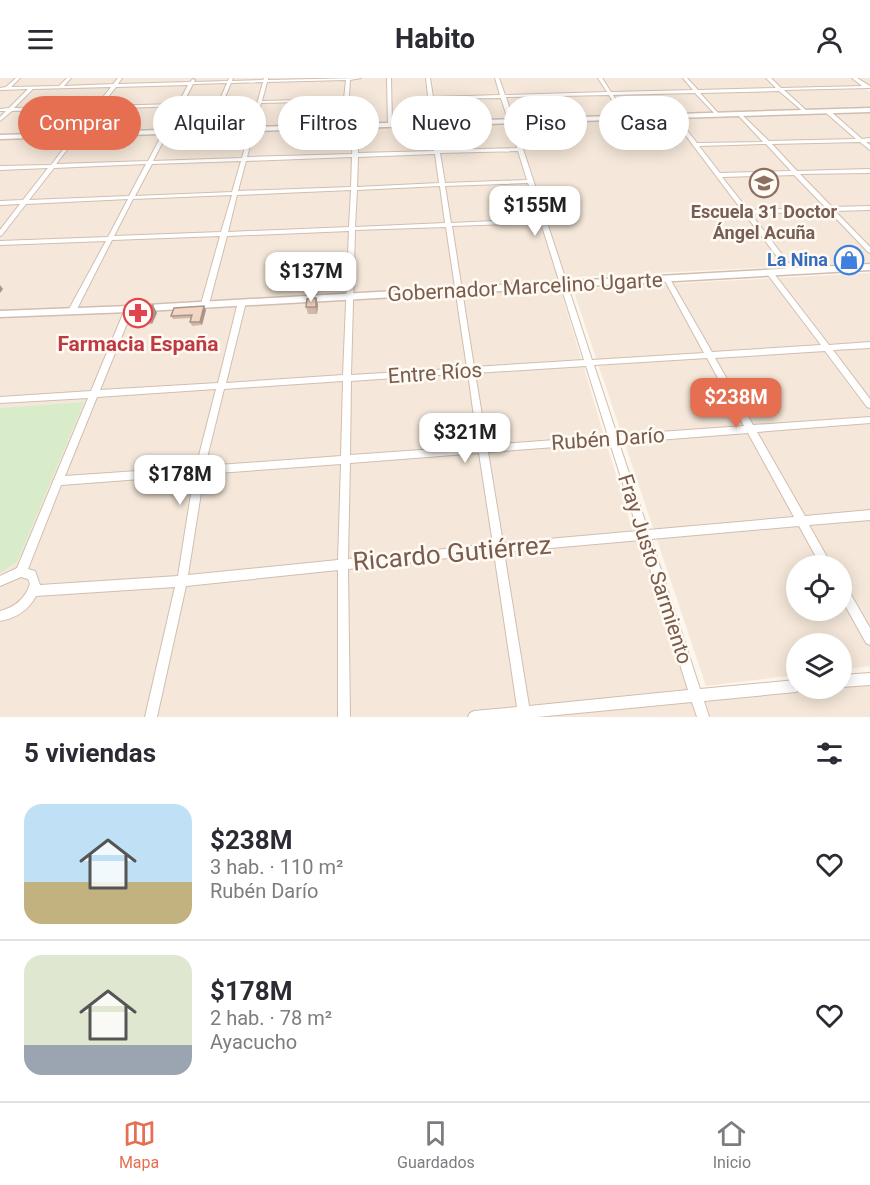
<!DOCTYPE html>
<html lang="es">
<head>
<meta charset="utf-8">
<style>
	:root { --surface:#fff; --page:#f7f7f7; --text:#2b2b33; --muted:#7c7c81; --line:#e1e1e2; --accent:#e76f51 }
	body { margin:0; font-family:Roboto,sans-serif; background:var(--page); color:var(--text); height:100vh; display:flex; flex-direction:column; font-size:22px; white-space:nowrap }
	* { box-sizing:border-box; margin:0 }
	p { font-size:20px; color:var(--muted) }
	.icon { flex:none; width:33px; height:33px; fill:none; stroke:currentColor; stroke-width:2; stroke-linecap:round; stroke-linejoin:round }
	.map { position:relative; height:639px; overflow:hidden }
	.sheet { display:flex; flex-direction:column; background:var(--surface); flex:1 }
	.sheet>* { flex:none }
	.banner { position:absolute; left:18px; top:18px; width:834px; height:54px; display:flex; gap:12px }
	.buttons { position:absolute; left:786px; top:477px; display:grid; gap:12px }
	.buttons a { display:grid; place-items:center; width:66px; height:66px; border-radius:50%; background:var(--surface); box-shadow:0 3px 15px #0003; font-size:30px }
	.price { position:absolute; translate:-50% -51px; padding:0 14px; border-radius:12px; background:#fff; color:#222; font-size:20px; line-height:39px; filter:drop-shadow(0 2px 3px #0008) }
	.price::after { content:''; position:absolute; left:50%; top:36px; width:18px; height:14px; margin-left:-9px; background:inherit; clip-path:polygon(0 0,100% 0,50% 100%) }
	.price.selected { background:var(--accent); color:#fff }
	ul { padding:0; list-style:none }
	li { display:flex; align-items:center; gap:18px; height:150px; padding:0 24px }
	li+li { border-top:2px solid var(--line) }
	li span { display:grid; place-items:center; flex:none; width:168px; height:120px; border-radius:18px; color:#555 }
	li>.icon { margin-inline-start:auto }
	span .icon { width:72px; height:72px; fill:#fffc; stroke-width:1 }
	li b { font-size:26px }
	h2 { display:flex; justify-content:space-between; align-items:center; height:72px; padding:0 24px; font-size:26px }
	.chip { padding:0 21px; border-radius:27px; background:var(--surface); box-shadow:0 3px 15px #0003; font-size:21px; line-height:54px }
	.chip.selected { background:var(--accent); color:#fff }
	header { display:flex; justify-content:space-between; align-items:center; height:78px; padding:0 24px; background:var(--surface); font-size:27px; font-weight:700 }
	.dock { display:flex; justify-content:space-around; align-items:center; height:84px; border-top:2px solid var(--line); background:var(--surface); font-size:16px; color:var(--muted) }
	.dock a { display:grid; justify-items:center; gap:3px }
	.dock .selected { color:var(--accent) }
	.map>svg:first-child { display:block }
	.residential { fill:#f5e8da; fill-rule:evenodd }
	.green { fill:#d8ecc9 }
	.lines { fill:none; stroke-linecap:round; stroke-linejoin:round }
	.minor-casing { stroke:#d1beb0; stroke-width:2 }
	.tertiary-casing { stroke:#d1beb0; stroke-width:3 }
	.minor { fill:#fff; fill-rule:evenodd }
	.tertiary { fill:#fff; fill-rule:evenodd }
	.wall { fill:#d1b7a8 }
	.shaded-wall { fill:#aa9588 }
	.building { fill:#f3d5c3; stroke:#aa9588; stroke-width:1.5 }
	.labels { text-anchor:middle; stroke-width:5; stroke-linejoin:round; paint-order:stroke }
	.far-education-label { font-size:18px; font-weight:bold; fill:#785e54; stroke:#fffaf3 }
	.far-shop-label { font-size:18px; font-weight:bold; fill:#366cbe; stroke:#fffaf3; text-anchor:end }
	.street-label { font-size:21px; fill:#7a5c4d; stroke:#fffaf3 }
	.health-label { font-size:21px; font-weight:bold; fill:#be3a42; stroke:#fffaf3 }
	.near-street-label { font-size:26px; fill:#7a5c4d; stroke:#fffaf3 }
</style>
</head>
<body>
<header><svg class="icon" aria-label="menu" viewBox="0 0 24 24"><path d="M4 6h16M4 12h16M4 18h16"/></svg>Habito<svg class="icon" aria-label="person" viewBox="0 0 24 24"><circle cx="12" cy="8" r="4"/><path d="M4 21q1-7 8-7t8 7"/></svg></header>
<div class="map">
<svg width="870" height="639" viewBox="0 0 870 639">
	<rect width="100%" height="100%" fill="#fdf6ec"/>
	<g class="residential">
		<polygon points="0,0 598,0 622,38 0,57"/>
		<polygon points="600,0 685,0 696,13 865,11 870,14 870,31 625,39"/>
		<polygon points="687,0 870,0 870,8 697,12"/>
		<polygon points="870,35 870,184 557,200 633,454 495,467 521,639 0,639 0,60"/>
		<path d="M870,195V588L842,592V566H796V597L706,608L573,211ZM796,488H842V532H796Z"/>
		<polygon points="644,457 696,617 796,608 796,610 842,610 842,603 870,601 870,639 526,639 499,470"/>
	</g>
	<polygon class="green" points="84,324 17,484 0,495 0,330"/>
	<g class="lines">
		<g class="minor-casing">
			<g id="minor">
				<path d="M16,0H20L11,9L59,8L67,0H71L64,8L113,6L118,0H122L118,6L190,4L193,1L195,2L194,4L228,3L229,0H233L232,3L263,2L264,0H268V2L361,0L350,2L347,49L343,48L344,23L261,25L247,79L352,76L354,47L356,46L358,47V75L434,73L426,0H430L433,19L500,17L495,0H499L505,17L607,14L598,0H602L611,14L693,12L683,0H687L698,12L776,10L766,0H771L781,10L862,8L852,0H857L870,8V10L784,12L807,33V34L805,35L779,13L700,15L718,35V37H716L695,15L613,17L627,39L625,40H623L609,17L506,19L592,282L704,275L664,201L667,199L670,201L712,274L821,267L768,197L767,195L770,193H772L829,267L870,264V270L833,272L870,321V330L867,329L825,273L715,280L753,347L870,339V345L757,354L805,438L870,432V442L809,447L832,488H821L799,448L651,461L700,611L796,602V610H801L800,612L796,614L704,623L709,639H697L692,624L537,639H468L470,635L474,633L517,629L494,475L348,491L350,639H338V492L186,508L157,639H145L175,509L36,518C28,533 16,540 0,543V533C15,529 25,521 30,506L28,501L21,499L0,508V498L17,490L88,320L0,325V319L91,313L125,231L129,229L133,231L100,312L218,305L238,224L242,222L246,224L226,305L343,297L349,153L227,158L209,226L205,228L201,226L220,158L112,162L76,233L75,235H69L68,233L106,163L0,167V163L108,159L128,121L26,126L2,157L0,158V152L20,126L0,127V123L23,122L48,90L0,92V88L51,87L94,31L12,33L0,43V39L6,33H0V31L9,30L28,11L0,12V10L6,9ZM346,2L344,21L262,23L267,4ZM263,4L242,80L153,83L193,6L227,5L207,52L209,53L211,52L231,5ZM188,7L178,26L101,28L116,9ZM111,9L96,28L14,30L33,11ZM501,20L517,70L439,72L433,21ZM177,28L148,83L56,86L99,31ZM518,73L527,102L445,105L440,75ZM435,76L439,105L357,109L358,79ZM352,79L351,109L238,113L246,83ZM241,83L232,114L135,118L152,86ZM146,86L129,118L29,122L54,90ZM528,105L540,141L451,145L445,108ZM440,108L445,145L355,149L357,112ZM351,112L349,149L228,154L237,117ZM232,117L221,154L114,158L133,121ZM541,145L584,282L474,289L452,148ZM446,149L467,290L351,297L355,152ZM707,280L744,348L617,357L594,287ZM586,288L608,358L487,367L475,295ZM468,295L478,368L350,377L351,303ZM343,303L341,378L205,388L224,311ZM216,311L196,389L65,398L97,319ZM748,355L794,439L648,452L619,365ZM610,365L638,453L503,465L488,374ZM479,375L493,466L348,481L350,385ZM341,386L338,482L188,497L204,396ZM194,397L178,498L40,507L35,493L28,491L61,407ZM641,462L688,612L529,628L504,474Z"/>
				<polygon points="387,0 391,0 392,47 390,48 388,47"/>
				<path d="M825,32H829L862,61L870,60V64H866L870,67V72L860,64L772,66L797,93L870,91V95L800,96L832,129L870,128V132L835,133L870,169V175L868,174L829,133L751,136L794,192L795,194L792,196H790L671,38L675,37L697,65L763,64L738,37V35H740L769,63L856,61L825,34ZM766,66L791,93L720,95L699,68ZM794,97L826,130L748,132L722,99Z"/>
				<polygon points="842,507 846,508 870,550 870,567 866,565 842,522"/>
				<polygon points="870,595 870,607 842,609 842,597"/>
			</g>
		</g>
		<g class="tertiary-casing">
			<g id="tertiary">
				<polygon points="870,30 870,34 0,61 0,57"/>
				<polygon points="870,186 870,192 129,234 0,239 0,233 129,228"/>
			</g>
		</g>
		<use href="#minor" class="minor"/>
		<use href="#tertiary" class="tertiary"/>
	</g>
	<g class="wall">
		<polygon points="365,34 365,43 358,44 358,40"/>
		<polygon points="316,220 318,227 317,236 308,236 306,229"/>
		<polygon points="153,227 157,235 152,246 142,247 138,240"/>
		<polygon points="206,232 202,247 192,248 190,244 191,240 173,241 171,238"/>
	</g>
	<g class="shaded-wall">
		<polygon points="0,207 3,211 0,215"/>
		<polygon points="316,220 318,227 317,236 316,229"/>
		<polygon points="153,227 157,235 152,246 148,239"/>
		<polygon points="204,228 206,232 202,247 200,244"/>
	</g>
	<g class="building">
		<polygon points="358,34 365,34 364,40 358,40"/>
		<polygon points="316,220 316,229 306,229 307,221"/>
		<polygon points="153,227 148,239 138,240 143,228"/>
		<polygon points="204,228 200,244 190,244 192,237 171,238 174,230"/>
	</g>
	<defs>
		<g id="school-ring" transform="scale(1.5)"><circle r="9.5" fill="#fffaf3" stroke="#8d6e63" stroke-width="1.5"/><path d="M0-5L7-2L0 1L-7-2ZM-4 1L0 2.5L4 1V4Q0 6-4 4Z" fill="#8d6e63"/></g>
		<g id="shop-ring" transform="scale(1.5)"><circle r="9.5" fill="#fffaf3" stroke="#3f7fe0" stroke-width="1.5"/><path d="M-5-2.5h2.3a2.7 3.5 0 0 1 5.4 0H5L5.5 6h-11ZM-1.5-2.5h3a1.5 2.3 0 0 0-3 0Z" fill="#3f7fe0"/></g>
		<g id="pharmacy-ring" transform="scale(1.5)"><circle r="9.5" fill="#fffaf3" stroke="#e0444e" stroke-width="1.5"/><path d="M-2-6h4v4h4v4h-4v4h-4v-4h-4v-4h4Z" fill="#e0444e"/></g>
	</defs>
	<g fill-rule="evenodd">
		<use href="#school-ring" x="764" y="105"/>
		<use href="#shop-ring" x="849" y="182"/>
		<use href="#pharmacy-ring" x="138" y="235"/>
	</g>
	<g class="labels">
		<g class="far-education-label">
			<text x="764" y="140">Escuela 31 Doctor<tspan x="764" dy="21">Ángel Acuña</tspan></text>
		</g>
		<g class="far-shop-label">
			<text x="828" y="188">La Nina</text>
		</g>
		<g class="street-label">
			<text transform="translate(525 209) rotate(-3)" y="7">Gobernador Marcelino Ugarte</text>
			<text transform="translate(435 295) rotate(-4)" y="7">Entre Ríos</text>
			<text transform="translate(608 361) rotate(-4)" y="7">Rubén Darío</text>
			<text transform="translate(655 491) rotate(72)" y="7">Fray Justo Sarmiento</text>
		</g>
		<g class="health-label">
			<text x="138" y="273">Farmacia España</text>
		</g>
		<g class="near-street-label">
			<text transform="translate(452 475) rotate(-5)" y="9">Ricardo Gutiérrez</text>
		</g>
	</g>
</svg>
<div class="buttons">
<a><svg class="icon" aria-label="locate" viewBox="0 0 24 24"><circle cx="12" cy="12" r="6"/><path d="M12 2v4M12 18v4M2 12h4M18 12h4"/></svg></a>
<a><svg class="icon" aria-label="layers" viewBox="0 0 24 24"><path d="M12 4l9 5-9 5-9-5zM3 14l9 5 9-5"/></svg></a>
</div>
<b class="price" style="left:535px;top:159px">$155M</b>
<b class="price" style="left:311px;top:225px">$137M</b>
<b class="price selected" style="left:736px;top:351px">$238M</b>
<b class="price" style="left:465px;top:386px">$321M</b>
<b class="price" style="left:180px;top:428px">$178M</b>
<div class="banner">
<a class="chip selected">Comprar</a>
<a class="chip">Alquilar</a>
<a class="chip">Filtros</a>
<a class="chip">Nuevo</a>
<a class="chip">Piso</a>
<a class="chip">Casa</a>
</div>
</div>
<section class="sheet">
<h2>5 viviendas<svg class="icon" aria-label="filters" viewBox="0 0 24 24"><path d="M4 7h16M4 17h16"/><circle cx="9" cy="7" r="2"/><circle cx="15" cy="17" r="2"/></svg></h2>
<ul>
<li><span style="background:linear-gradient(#bfe0f5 65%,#c2b280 0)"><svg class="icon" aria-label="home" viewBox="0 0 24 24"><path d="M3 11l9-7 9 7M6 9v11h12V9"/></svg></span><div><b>$238M</b><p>3 hab. · 110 m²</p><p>Rubén Darío</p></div><svg class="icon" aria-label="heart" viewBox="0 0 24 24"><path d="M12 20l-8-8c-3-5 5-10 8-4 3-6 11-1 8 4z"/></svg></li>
<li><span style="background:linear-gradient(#dfe7d0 75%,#9aa5b1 0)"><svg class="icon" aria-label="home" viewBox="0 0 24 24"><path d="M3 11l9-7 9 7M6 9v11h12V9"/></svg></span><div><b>$178M</b><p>2 hab. · 78 m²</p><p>Ayacucho</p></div><svg class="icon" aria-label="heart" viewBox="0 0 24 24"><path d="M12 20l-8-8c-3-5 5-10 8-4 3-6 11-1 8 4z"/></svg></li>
</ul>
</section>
<nav class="dock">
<a class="selected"><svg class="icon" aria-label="map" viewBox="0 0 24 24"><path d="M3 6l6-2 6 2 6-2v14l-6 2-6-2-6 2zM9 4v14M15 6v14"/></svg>Mapa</a>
<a><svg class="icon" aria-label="saved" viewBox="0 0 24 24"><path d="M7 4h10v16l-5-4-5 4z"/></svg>Guardados</a>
<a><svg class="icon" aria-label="home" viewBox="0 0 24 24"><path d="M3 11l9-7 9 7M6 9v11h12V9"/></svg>Inicio</a>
</nav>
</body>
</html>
